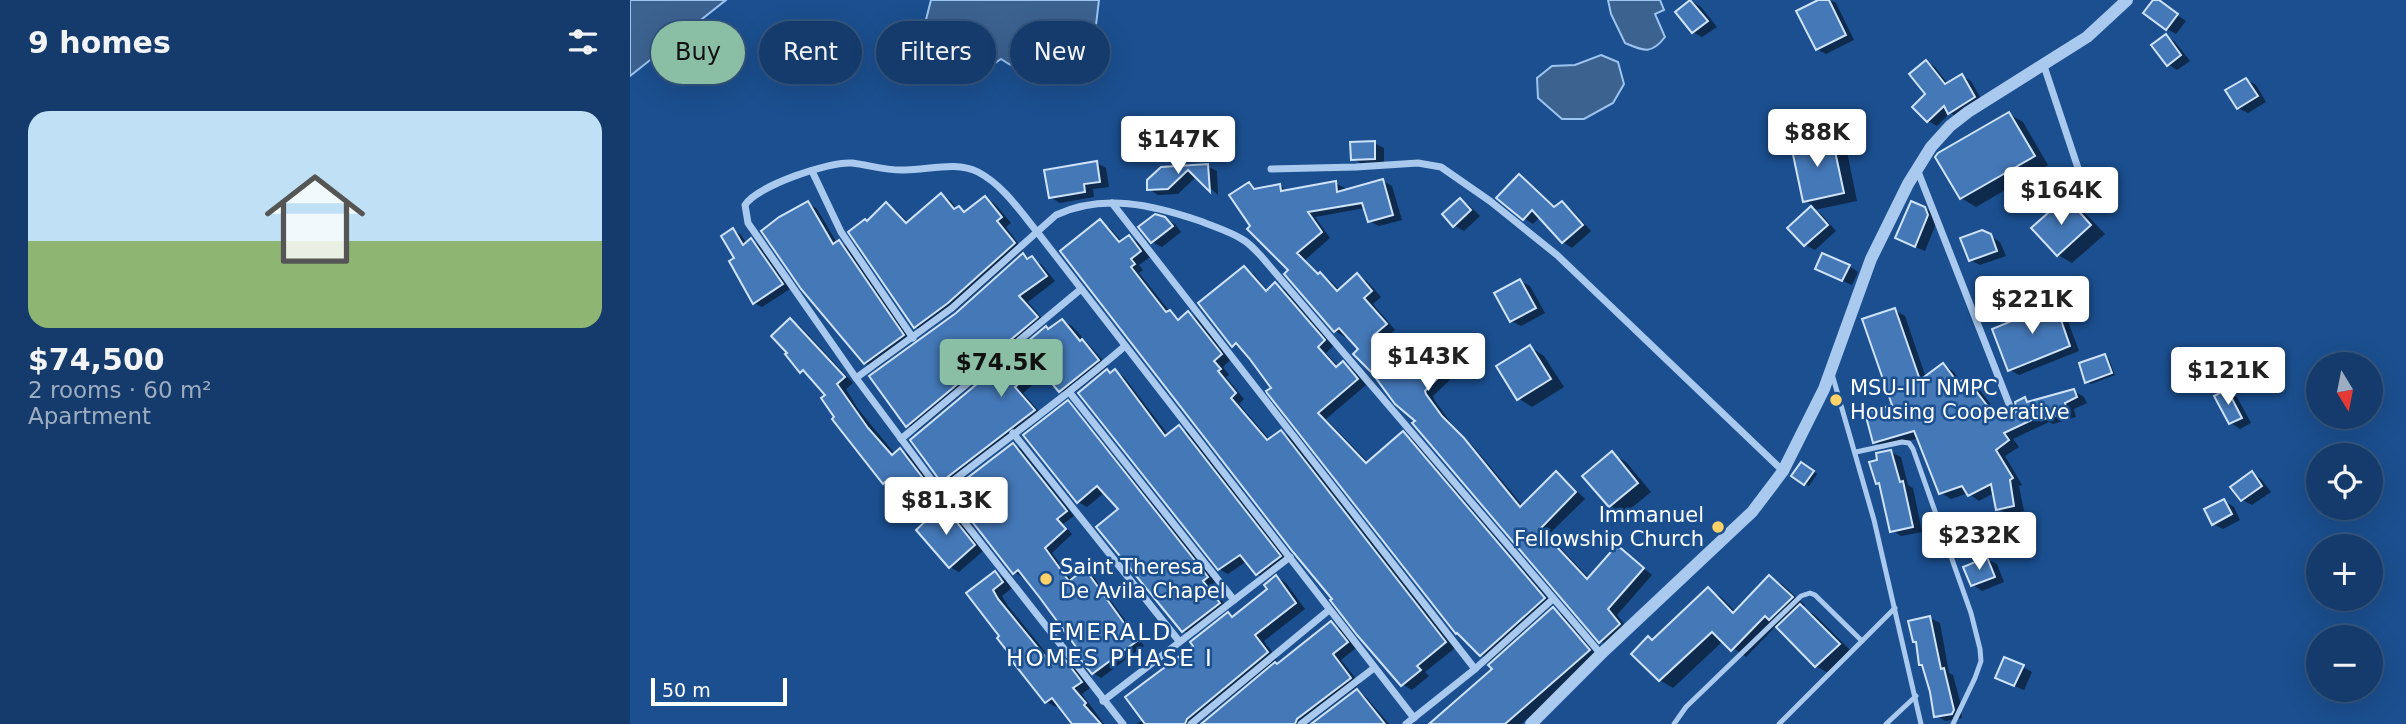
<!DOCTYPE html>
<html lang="en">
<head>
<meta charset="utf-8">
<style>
	:root { --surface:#143b6b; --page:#214673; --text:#f1f3f6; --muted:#9dadc1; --line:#33557e; --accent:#8abfa5 }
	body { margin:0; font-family:"DejaVu Sans",sans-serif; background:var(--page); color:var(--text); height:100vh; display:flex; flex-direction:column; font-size:26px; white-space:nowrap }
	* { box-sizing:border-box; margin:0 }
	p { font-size:23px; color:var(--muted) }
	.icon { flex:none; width:38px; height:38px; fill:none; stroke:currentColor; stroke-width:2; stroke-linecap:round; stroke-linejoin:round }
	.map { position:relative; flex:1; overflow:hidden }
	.side { display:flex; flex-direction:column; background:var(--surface); width:630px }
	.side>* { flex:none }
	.top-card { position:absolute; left:21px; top:21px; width:665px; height:63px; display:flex; gap:14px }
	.needle { width:46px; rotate:170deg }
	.tools { position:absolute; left:1676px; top:352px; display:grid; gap:14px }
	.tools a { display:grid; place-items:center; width:77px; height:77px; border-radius:50%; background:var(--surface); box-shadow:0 7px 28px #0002,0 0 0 2px var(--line); font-size:35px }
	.scale { position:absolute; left:21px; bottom:18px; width:136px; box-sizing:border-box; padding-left:7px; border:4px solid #fff; border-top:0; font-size:19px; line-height:24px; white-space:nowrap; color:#fff; -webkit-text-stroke:5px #1b4f8f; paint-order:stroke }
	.price { position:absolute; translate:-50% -60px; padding:0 16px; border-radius:7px; background:#fff; color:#222; font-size:23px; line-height:46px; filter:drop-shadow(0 2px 4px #0008) }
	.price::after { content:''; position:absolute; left:50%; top:42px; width:21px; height:16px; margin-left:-10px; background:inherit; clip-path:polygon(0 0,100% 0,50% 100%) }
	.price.active { background:var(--accent); color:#111 }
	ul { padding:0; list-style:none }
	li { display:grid; align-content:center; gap:14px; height:371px; padding:0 28px }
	li span { display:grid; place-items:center; height:217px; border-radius:21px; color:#555 }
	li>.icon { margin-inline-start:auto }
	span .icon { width:126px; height:126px; fill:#fffc; stroke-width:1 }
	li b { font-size:30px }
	h2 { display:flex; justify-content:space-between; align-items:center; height:84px; padding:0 28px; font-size:30px }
	.tag { padding:0 24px; border-radius:32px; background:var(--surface); box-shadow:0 7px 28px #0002,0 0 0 2px var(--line); font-size:24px; line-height:63px }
	.tag.active { background:var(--accent); color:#111 }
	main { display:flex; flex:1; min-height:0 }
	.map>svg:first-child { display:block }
	.water { fill:#3c6290; stroke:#9cc4f0; stroke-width:2 }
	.shadow { fill:#0007 }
	.building { fill:#4478b7; stroke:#cfe3fa; stroke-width:2 }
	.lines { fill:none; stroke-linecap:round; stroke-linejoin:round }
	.service { stroke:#a9c9ee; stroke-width:5 }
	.minor { stroke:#a9c9ee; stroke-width:7 }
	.tertiary { stroke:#a9c9ee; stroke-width:12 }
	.poi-dot { fill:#ffd166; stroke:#1b4f8f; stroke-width:2.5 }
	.labels { text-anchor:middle; stroke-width:5; stroke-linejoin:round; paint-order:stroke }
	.poi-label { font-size:21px; fill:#fff; stroke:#1b4f8f; text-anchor:start }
	.neighbourhood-label { font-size:23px; letter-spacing:2px; fill:#fff; stroke:#1b4f8f }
</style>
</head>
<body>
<main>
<section class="side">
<h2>9 homes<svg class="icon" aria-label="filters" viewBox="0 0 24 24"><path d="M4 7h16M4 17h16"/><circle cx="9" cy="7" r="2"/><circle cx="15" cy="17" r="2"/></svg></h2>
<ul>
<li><span style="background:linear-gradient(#bfe0f5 60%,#8fb573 0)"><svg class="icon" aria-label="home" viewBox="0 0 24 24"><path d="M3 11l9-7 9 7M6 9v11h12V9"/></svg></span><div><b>$74,500</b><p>2 rooms · 60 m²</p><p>Apartment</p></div></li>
</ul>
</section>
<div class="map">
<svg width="1776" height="724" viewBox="0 0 1776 724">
	<rect width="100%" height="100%" fill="#1b4f8f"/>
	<g class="water">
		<polygon points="0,0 96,0 0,76"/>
		<path d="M301,0H469L462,58L455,71L447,61L437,60L429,72C407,76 389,72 371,59C331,87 318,86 289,47Z"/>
		<path d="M978,0H1030L1034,10L1025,14L1035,37C1021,55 1014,51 995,43L981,14Z"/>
		<polygon points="971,55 988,62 994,84 983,103 954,119 932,119 908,98 907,78 922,66 945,65"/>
	</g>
	<g class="shadow">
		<polygon points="1192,0 1200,0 1206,3 1224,40 1196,54 1187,49"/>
		<polygon points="1525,0 1556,21 1546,34 1537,29"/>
		<polygon points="1062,1 1071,7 1087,27 1072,37 1063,32 1047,12"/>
		<polygon points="1536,36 1545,42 1560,61 1547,70 1538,64"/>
		<polygon points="1297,62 1305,67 1318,84 1332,76 1341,81 1353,102 1328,117 1320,113 1307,126 1298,121"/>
		<polygon points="1617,80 1626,85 1636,102 1618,113 1608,108"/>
		<polygon points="1379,114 1393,122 1418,165 1346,207 1331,198"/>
		<polygon points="1202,139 1216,147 1227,201 1184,210 1191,214 1206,231 1185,250 1175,245 1160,228 1184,206 1175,201"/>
		<polygon points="744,143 754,148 754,163 732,164 723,159"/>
		<polygon points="467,163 476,168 479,187 463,189 464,197 430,203 420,197"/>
		<polygon points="577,166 587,171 588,195 567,176 548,194 528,195 519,189 532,169"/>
		<polygon points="890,177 899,182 927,208 932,203 941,209 961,231 942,248 933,242 910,217 903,224 894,218"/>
		<polygon points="753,181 762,186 772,220 749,226 739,221 735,208 685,217 700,238 675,260 690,275 700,280 710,291 727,276 737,281 751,297 743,304 765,330 752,341 778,371 797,352 806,357 825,375 803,396 805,401 821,423 843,446 893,506 926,474 935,479 955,499 918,535 960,579 988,547 1022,575 987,615 999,630 980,647 970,641 717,334 715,337 705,331 656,274 660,270 622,226 619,184 629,190 649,186 659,191 705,183 715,188 715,191"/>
		<polygon points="311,195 321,201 327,209 337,212 356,198 365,204 381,223 376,227 393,250 328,308 295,332 285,327 238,223 256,205 266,210 279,223"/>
		<polygon points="1436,199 1450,208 1475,234 1442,263 1428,255"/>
		<polygon points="830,200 839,205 850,216 834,231 825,226"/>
		<polygon points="178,203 187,209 207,243 209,242 218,247 282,341 245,369 235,363 173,288"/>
		<polygon points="1294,208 1305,214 1307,221 1295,251 1276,243"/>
		<polygon points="535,219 545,224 551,232 532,247 522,242"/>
		<polygon points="470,222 479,227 492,242 499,237 508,242 520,257 509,265 513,270 509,273 540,312 551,320 559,313 568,319 600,360 593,367 599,375 596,377 614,399 609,404 640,440 651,432 661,437 825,648 795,672 799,676 782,690 772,684"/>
		<polygon points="103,230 111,235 117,244 121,240 129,245 160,289 132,307 124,303"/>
		<polygon points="1360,236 1370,242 1376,256 1350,265 1340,260"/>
		<polygon points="393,255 411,264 425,281 398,302 416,323 287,431 277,425 327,314"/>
		<polygon points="1219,266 1228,272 1222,285 1197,274"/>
		<polygon points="614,268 624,274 638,291 645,284 655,290 703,346 696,353 709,367 713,364 723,369 736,385 696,419 739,463 773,433 782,439 923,604 860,661 851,655 827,633 614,349 603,345"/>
		<polygon points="890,281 900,286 915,313 891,326 881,321"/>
		<polygon points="1423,302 1433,308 1449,351 1389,375 1380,370 1406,313"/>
		<polygon points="1264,310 1275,316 1296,378 1313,365 1323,371 1332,383 1337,380 1347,386 1367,413 1374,409 1384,415 1389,411 1395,399 1401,403 1444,391 1454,397 1457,403 1444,409 1446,417 1423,424 1419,422 1383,439 1389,447 1375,456 1392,485 1389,486 1394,511 1377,514 1367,508 1364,493 1349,501 1338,493 1321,499 1311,493 1289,438 1255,448 1244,442 1264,407"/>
		<polygon points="160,320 170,326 223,383 216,389 228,409 265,454 270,450 280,455 304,488 281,506 271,501 259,486 254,482 207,417 198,395 180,377 171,371"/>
		<polygon points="433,321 442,326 478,366 440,396 430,391 416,374 393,393 413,416 322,486 312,481 282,441"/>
		<polygon points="900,347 914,356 934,387 902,407 888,398"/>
		<polygon points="1475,356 1479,359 1485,375 1461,384 1457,382"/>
		<polygon points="477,371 482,374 485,371 494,377 539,436 549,427 558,432 659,562 636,579 627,574 617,561 598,574 589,569"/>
		<polygon points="1597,391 1607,397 1621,423 1610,429 1601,423"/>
		<polygon points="437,404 446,409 586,582 580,586 598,608 562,636 554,631 490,510 475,492 457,507 448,502"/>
		<polygon points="383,445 391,449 444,516 433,524 442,534 422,553 442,580 455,571 463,576 514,646 471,678 463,673 449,647 394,575 392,577 384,572"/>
		<polygon points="1261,452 1271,457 1278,485 1283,488 1292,532 1271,536 1262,530 1252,485 1247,483 1249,461"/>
		<polygon points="982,454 996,462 1021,492 994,514 980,506"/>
		<polygon points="1171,464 1187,474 1179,486 1164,476"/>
		<polygon points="1622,473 1631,479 1641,492 1622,505 1612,500"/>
		<polygon points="1594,501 1604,507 1610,520 1593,529 1583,524"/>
		<polygon points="314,507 323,513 353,551 329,572 320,567"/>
		<polygon points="1357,559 1367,564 1374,582 1352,591 1343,585"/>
		<polygon points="365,573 375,579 382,588 372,596 378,606 426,665 433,659 443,665 460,688 452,694 474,724 444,724 429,705 426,707 417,702 338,593"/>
		<polygon points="647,577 656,583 675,609 634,641 647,659 567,724 507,724 514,719 566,647 598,614 604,618 640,590"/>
		<polygon points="1140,577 1153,585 1175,605 1173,608 1185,615 1223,653 1200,674 1186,666 1147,625 1116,657 1093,641 1043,688 1030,680 1023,641 1078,589 1091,597 1106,612"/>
		<polygon points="923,609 933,615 968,657 891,724 801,724 864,669"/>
		<polygon points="1300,618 1310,623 1319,673 1323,675 1330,701 1332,718 1315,721 1306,715"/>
		<polygon points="701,623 711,629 726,648 711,660 730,684 677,724 573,724"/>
		<polygon points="1393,667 1402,672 1394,690 1377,683"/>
		<polygon points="727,691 736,697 759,724 684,724"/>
	</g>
	<g class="building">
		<polygon points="1060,0 1078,21 1062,33 1045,12"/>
		<polygon points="1188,0 1199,0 1216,35 1186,50 1166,11"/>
		<polygon points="1523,0 1529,0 1548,14 1536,30 1513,13"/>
		<polygon points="1536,34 1551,55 1537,66 1521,45"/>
		<polygon points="1296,60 1315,84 1332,74 1345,97 1318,114 1314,106 1297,122 1282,107 1295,94 1279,74"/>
		<polygon points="1616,78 1628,96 1607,109 1595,90"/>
		<polygon points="1379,112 1405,156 1330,199 1305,157 1308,153"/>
		<polygon points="1202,137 1214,193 1173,202 1161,145"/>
		<polygon points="745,141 745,159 721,160 720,142"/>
		<polygon points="467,161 470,182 454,184 455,192 419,198 414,170"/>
		<polygon points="578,164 580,192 558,170 538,189 517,190 517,180 531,167"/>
		<polygon points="889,174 924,207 932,201 953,225 932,243 902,210 893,220 866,198"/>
		<polygon points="753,179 763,215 738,222 732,203 678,212 692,232 667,253 688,274 690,272 707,291 727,273 742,291 734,298 757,324 744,335 775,371 797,349 817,369 795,391 796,394 812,416 834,438 890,507 926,471 946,492 910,529 957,579 987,545 1014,568 978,609 990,624 969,643 782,423 785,421 765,404 742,373 723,354 728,349 709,328 704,332 654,274 658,270 617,229 620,226 599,195 619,182 624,189 650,184 651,191 706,181 707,192"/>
		<polygon points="311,193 324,209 329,206 334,212 355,196 372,217 367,221 385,243 318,303 284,328 218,232 235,219 237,221 256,202 276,223"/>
		<polygon points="1436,197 1461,225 1427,256 1401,228"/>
		<polygon points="830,198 841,210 823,227 812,214"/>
		<polygon points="178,201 203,244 209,240 274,335 234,364 171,289 131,231 149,217"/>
		<polygon points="1281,201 1295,207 1298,215 1285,247 1265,238"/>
		<polygon points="1181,206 1198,225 1174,246 1157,228"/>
		<polygon points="525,214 535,217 543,226 521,243 508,227"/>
		<polygon points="470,219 489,242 499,235 511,251 501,259 505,264 501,267 536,312 540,310 548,320 558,311 592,354 584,361 591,369 588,371 606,393 601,398 637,440 651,430 816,642 787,666 791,670 771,686 727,635 700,600 702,599 663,552 430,251"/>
		<polygon points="103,228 113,245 121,238 153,284 123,304 99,261 104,258 91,236"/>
		<polygon points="1352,230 1361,234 1367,251 1339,261 1330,238"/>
		<polygon points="393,253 397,259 402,256 417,276 389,296 408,317 276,427 239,376 326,313"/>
		<polygon points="1192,253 1220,265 1212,281 1185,269"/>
		<polygon points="614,266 636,291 645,282 695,340 688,347 706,367 713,361 728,379 688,413 736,463 773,431 915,598 850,656 827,633 826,634 637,393 636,391 641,388 619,358 606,343 602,347 568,303"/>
		<polygon points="890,279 906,308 880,322 864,293"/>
		<polygon points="1424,300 1440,346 1378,371 1362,329 1404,312 1402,308"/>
		<polygon points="1265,308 1290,380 1313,363 1328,383 1336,378 1363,413 1374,407 1377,413 1381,415 1387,411 1385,402 1395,397 1397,402 1444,389 1447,397 1435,403 1437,412 1411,420 1410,416 1374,433 1379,440 1366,450 1383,478 1380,480 1384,506 1366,510 1361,484 1338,496 1332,486 1309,494 1284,431 1243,443 1235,413 1262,405 1232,319"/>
		<polygon points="160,318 215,377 207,384 238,428 262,455 270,448 296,482 270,502 255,482 253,484 202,419 204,417 191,398 195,395 173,370 170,373 155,354 157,353 141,336"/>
		<polygon points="432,319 450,341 452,339 469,360 429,392 408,367 385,387 405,410 311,482 280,440 416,326 418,329"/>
		<polygon points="900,345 921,379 887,400 866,366"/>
		<polygon points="1475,354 1482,373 1455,383 1449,363"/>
		<polygon points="477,369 480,373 485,369 535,436 549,425 651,556 626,575 610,555 588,570 448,393"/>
		<polygon points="1597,389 1612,418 1599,424 1584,396"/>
		<polygon points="438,400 578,577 573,581 590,603 552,632 466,527 488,509 467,486 447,503 393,435"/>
		<polygon points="383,443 437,511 427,519 436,529 415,548 439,581 455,569 507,641 462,674 443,650 446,647 410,598 388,570 383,574 319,492"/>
		<polygon points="1261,450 1270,482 1273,481 1283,527 1260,532 1249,483 1246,484 1239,462 1247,460 1246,453"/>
		<polygon points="982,451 1008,483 979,507 952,476"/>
		<polygon points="1171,462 1184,471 1174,485 1161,476"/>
		<polygon points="1622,471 1632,486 1611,501 1600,487"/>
		<polygon points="1594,499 1602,514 1582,525 1574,509"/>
		<polygon points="313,505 345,545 319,568 286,530"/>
		<polygon points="1357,557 1365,577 1341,586 1333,567"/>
		<polygon points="365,571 373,582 363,590 368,599 422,665 433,657 452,682 443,688 456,703 454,705 471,724 442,724 422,698 415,703 382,661 384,660 367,638 369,636 336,593"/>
		<polygon points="646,575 666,603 625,635 638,652 557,719 555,724 515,724 495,697 563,646 560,642 598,612 602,617 637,589 634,585"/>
		<polygon points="1139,575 1163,597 1139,620 1135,616 1101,651 1082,632 1029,681 1001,654 1018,636 1022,640 1078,587 1103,613"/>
		<polygon points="1170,604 1210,644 1185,667 1146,627"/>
		<polygon points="923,607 960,650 875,724 799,724 862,669 858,665"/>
		<polygon points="1300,616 1311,669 1314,668 1324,710 1322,714 1304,717 1300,692 1292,665 1289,665 1286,642 1283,642 1278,621"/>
		<polygon points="701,621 718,642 703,654 721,678 667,719 665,724 571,724 645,662 647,664"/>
		<polygon points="1374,657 1394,665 1384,686 1365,678"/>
		<polygon points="727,689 755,724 681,724"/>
	</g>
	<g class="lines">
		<g class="service">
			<polyline points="1202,374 1244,520 1291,724"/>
			<polyline points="1226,452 1272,442 1279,443 1283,449 1341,613 1350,649 1351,661 1345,678 1323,724"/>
			<polyline points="1044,724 1056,707 1171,596 1180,593 1185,595 1232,641"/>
			<polyline points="1149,724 1265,608"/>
			<polyline points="1256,724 1286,696"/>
		</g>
		<g class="minor">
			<polyline points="1414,66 1458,198"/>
			<polyline points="641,169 726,167 788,163 811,167 860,201 927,255 1153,471"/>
			<polyline points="1287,169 1381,409"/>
			<polyline points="182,171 211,232 283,338"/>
			<polyline points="482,203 845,669"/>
			<path d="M226,378L322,308L426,215C473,193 523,205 570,221C585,227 602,232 615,241C621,245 626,251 631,256L971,654"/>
			<polyline points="440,393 604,600"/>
			<polyline points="383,433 549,641"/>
			<polyline points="271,439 451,289"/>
			<path d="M310,491C372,442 436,397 495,346"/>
			<polyline points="473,701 660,557"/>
			<path d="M493,724L310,491L226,378L118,223L115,205C127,186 199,161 222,163C239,165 257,171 275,170C298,170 327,161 348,172C373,185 390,211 408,233L784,718"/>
			<polyline points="561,724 699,610"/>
			<polyline points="671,724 744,668"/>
			<polyline points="776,724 845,669 923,599"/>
		</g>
		<polyline class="tertiary" points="901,724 971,654 1122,512 1153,471 1194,389 1241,259 1278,184 1301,147 1320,126 1338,112 1457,37 1497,0"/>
	</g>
	<g class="poi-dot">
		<circle cx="1206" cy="400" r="7"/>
		<circle cx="1088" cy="527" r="7"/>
		<circle cx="416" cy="579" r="7"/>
	</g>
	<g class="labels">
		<g class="poi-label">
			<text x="1220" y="395">MSU-IIT NMPC<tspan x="1220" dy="24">Housing Cooperative</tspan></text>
			<text x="1074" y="522" text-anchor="end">Immanuel<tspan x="1074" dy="24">Fellowship Church</tspan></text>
			<text x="430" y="574">Saint Theresa<tspan x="430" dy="24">De Avila Chapel</tspan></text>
		</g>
		<g class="neighbourhood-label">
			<text x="480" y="640">EMERALD<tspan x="480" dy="26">HOMES PHASE I</tspan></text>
		</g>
	</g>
</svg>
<div class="tools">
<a><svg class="needle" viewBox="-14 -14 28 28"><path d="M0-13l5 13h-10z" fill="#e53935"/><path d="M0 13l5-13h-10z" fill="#9dadc1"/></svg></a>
<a><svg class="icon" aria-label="locate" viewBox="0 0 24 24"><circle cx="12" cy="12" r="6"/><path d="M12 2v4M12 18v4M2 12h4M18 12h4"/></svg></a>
<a>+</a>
<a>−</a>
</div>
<div class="scale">50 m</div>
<b class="price" style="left:1187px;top:169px">$88K</b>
<b class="price" style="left:548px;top:176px">$147K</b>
<b class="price" style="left:1431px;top:227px">$164K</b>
<b class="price" style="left:1402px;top:336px">$221K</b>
<b class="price" style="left:798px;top:393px">$143K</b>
<b class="price active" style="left:371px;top:399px">$74.5K</b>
<b class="price" style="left:1598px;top:407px">$121K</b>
<b class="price" style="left:316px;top:537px">$81.3K</b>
<b class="price" style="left:1349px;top:572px">$232K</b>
<div class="top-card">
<a class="tag active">Buy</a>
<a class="tag">Rent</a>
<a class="tag">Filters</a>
<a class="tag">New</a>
</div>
</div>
</main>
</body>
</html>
